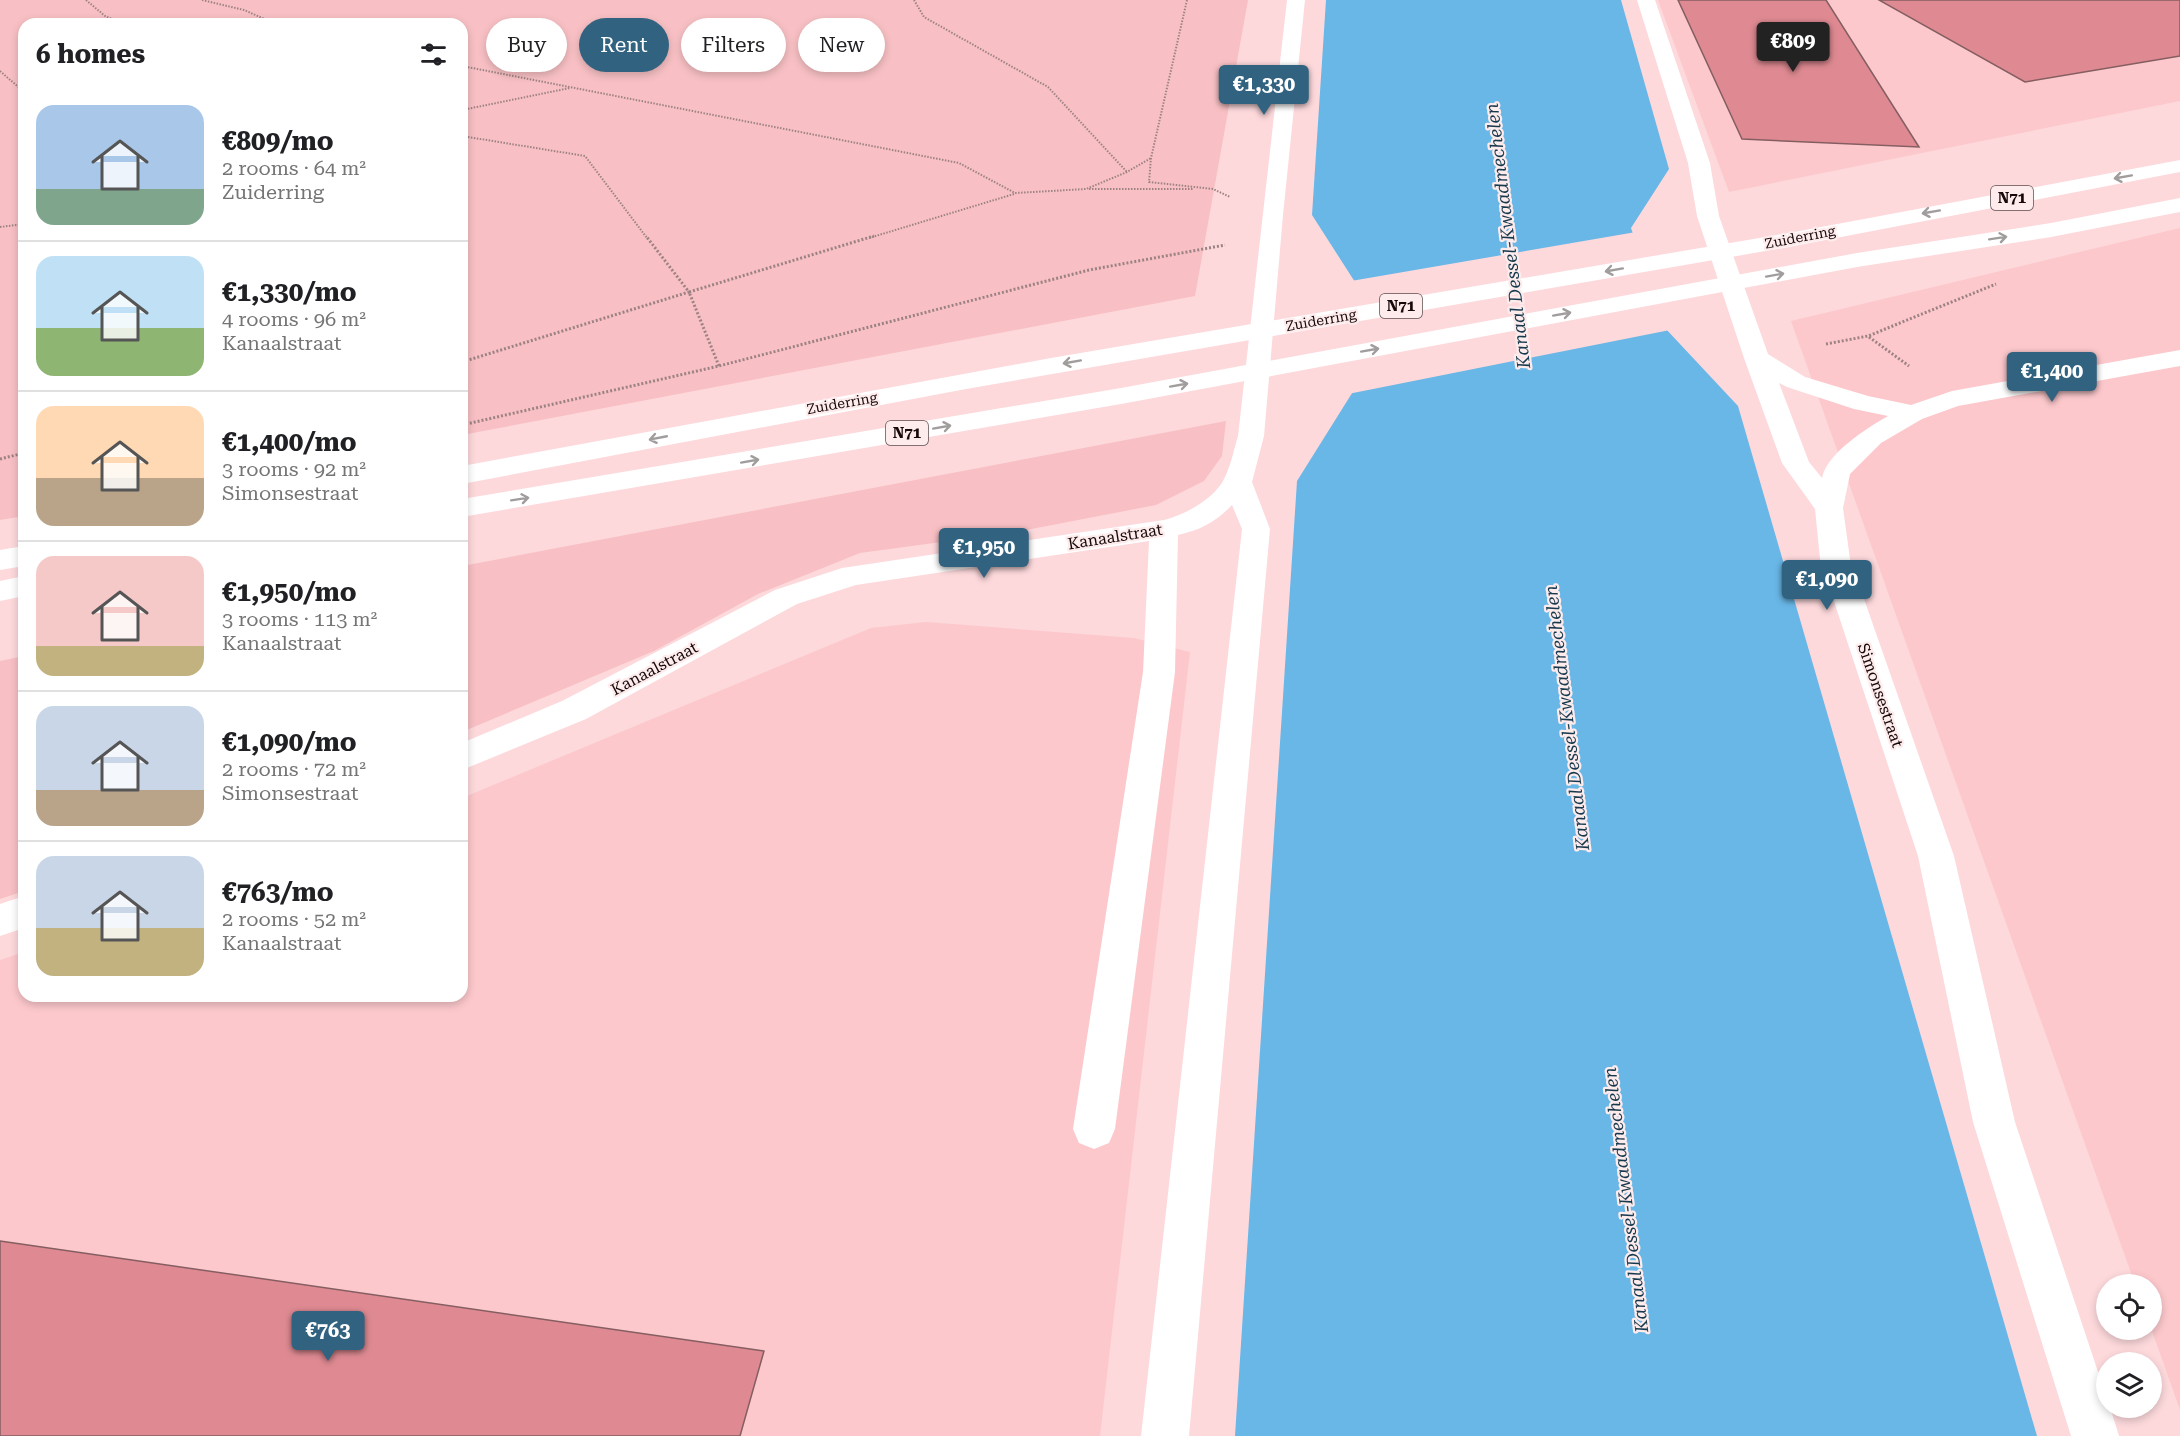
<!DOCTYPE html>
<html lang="en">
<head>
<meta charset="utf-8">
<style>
	:root { --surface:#fff; --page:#f6f6f6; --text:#202124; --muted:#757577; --line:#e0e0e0; --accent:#316280 }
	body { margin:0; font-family:"Roboto Serif",serif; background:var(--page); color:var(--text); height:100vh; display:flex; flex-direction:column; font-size:22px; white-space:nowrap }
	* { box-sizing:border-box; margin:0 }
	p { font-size:20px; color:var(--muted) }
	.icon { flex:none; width:33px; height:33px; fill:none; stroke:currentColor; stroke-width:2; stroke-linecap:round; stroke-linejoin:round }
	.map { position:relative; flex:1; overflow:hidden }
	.drawer { position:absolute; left:18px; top:18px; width:450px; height:984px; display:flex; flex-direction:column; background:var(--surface); border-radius:18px; box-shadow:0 3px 9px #0003 }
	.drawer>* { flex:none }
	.hud { position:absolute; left:486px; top:18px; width:570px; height:54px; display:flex; gap:12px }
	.buttons { position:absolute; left:2096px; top:1274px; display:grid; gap:12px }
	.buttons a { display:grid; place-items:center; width:66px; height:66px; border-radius:50%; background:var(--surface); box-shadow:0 3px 9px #0003; font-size:30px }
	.price { position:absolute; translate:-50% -51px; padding:0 14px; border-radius:6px; background:var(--accent); color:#fff; font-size:20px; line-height:39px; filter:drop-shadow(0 2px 3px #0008) }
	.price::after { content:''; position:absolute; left:50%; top:36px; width:18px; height:14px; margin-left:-9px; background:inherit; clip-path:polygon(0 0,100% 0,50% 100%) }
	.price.selected { background:#222; color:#fff }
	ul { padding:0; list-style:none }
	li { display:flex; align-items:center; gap:18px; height:150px; padding:0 18px }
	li+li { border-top:2px solid var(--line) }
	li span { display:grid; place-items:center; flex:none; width:168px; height:120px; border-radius:18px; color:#555 }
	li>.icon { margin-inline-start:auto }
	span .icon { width:72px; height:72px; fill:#fffc; stroke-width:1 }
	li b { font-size:26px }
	h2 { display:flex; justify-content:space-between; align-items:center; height:72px; padding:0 18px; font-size:26px }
	.chip { padding:0 21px; border-radius:27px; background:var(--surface); box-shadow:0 3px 9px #0003; font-size:21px; line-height:54px }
	.chip.selected { background:var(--accent); color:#fff }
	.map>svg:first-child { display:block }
	.built { fill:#fcc8cc }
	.green { fill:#f8c0c4 }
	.water { fill:#69b7e7 }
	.pier { fill:#fdd9dc }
	.building { fill:#df8a92; stroke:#845e61; stroke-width:1.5 }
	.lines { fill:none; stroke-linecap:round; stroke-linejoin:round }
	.path-far1 { stroke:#9d8284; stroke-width:2; stroke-dasharray:1.5 1.5; stroke-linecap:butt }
	.path { stroke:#9d8284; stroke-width:3; stroke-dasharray:2 2; stroke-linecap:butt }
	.minor { fill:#fff; fill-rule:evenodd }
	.highway { fill:#fff; fill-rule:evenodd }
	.oneway { stroke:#a29d9d }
	.labels { text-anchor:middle; stroke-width:4.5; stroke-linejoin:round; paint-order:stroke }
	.far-street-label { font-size:14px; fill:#17090a; stroke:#feeced }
	.shield { fill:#feeced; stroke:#5c4d4e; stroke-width:1.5 }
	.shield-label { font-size:15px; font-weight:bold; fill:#17090a }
	.street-label { font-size:16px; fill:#17090a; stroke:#feeced }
	.water-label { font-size:18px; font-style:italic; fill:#16394d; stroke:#feeced }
</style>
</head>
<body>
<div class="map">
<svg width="2180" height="1436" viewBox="0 0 2180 1436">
	<rect width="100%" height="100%" fill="#fdd9dc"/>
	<g class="built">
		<polygon points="1658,0 2180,0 2180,101 1729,192"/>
		<polygon points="2180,228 2180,1410 2151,1328 2151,1284 2135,1284 1791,321"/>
		<polygon points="926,622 1134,638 1190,652 1100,1436 0,1436 0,960 24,952 24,996 462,996 462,798 871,628"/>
	</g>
	<g class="green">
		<polygon points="0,0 1248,0 1195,296 462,435 462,24 24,24 24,516 0,520"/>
		<polygon points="1226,421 1222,456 1204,481 1156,505 1016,532 860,553 758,594 654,651 462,732 462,566"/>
		<polygon points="24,656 24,891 0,899 0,661"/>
	</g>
	<polygon class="water" points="1326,0 1621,0 1669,169 1631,228 1665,328 1738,406 2037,1436 1235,1436 1297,481 1359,382 1362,293 1312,215"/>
	<polygon class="pier" points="1636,232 1667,326 1670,330 1348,394 1356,381 1358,294 1351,281"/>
	<g class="building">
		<polygon points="1678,0 1826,0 1919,147 1742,139"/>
		<polygon points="1879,0 2180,0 2180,56 2025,82"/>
		<polygon points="0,1241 764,1351 740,1436 0,1436"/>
	</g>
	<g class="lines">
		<g class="path-far1">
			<polyline points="86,0 105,16 124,24"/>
			<polyline points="202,0 244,10 276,24"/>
			<polyline points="914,0 924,17 1048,87 1127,172"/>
			<polyline points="1187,0 1151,158 1149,182 1213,189 1230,197"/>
			<polyline points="462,66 959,163 1015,193 1086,189 1127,172 1151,158"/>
			<polyline points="0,71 24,92"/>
			<polyline points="462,110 570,88"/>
			<polyline points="462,136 585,156 647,238"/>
			<polyline points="1089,189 1193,189"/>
			<polyline points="0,227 24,224"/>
			<polyline points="869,238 1014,194"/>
		</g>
		<g class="path">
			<polyline points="1869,337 1909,366"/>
			<polyline points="1826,344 1868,336 1996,284"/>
			<polyline points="462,362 689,292 646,236"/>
			<polyline points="719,366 689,292 874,236"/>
			<polyline points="462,425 719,366 1089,270 1225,245"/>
			<polyline points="0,459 24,453"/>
		</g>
		<g class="minor">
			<path d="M1287,0H1305L1283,215L1264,436L1252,482L1270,529L1189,1436H1141L1242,529L1232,505C1217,521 1201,530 1178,535L1175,672L1115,1129L1109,1143L1094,1149L1079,1143L1073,1129L1143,672L1149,541L856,585L797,604L586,719L462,770V743L562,701L775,590L842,568L1164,520C1185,515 1216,498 1225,477C1231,465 1234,449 1238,436Z"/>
			<path d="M1637,0H1655L1710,163L1719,216L1768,354L1805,377L1868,396L1911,405L1952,391L2180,350V366L1958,406L1922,419L1881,443L1850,474L1843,508L1850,559L1954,856L2015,1122L2106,1396V1407H2110L2119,1436H2071L1973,1122L1918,856L1820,559L1815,509L1782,463L1744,358L1697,216L1688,163ZM1779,383L1787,387L1854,409L1888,416C1867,428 1827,453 1822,478L1809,462Z"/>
			<polygon points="24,896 24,928 0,936 0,904"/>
		</g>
		<g class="highway">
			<polygon points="2180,160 2180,172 1789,247 966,389 462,484 462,466 1051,358 1789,233"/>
			<polygon points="2180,198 2180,212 2051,237 1857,267 1121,404 462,517 462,499 1121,388 1857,253 2051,223"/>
			<polygon points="24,546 24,566 0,570 0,550"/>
			<polygon points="24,576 24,596 0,601 0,581"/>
		</g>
	</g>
	<defs><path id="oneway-shaft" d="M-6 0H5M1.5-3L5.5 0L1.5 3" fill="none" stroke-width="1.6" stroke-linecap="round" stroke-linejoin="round" transform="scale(1.5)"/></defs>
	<g class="oneway">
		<use href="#oneway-shaft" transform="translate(2123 177) rotate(170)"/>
		<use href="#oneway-shaft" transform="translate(1931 212) rotate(170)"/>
		<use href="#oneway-shaft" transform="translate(1998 238) rotate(-9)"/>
		<use href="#oneway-shaft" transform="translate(1614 270) rotate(170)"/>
		<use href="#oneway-shaft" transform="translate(1775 275) rotate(-10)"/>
		<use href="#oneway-shaft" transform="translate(1562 314) rotate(-10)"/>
		<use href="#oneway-shaft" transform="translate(1370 350) rotate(-10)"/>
		<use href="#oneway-shaft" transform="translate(1072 362) rotate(170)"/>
		<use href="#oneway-shaft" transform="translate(1179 385) rotate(-10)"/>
		<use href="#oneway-shaft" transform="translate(942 427) rotate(-10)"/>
		<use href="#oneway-shaft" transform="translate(658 438) rotate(169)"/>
		<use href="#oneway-shaft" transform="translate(750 461) rotate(-10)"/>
		<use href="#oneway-shaft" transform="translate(520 499) rotate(-9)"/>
	</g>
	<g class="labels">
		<g class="far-street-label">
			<text transform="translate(1800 237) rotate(-11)" y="5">Zuiderring</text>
			<text transform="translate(1321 320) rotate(-10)" y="5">Zuiderring</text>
			<text transform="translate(842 403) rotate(-10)" y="5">Zuiderring</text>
		</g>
		<g class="shield">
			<rect x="1991" y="186" width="42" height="24" rx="4.5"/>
			<rect x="1380" y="294" width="42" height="24" rx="4.5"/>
			<rect x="886" y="421" width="42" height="24" rx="4.5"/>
		</g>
		<g class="shield-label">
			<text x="2012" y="203">N71</text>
			<text x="1401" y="311">N71</text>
			<text x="907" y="438">N71</text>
		</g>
		<g class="street-label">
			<text transform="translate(1115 536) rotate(-9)" y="6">Kanaalstraat</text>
			<text transform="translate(654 668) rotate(-28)" y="6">Kanaalstraat</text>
			<text transform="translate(1881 695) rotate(71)" y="6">Simonsestraat</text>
		</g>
		<g class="water-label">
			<text transform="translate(1508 236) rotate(-97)" y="6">Kanaal Dessel-Kwaadmechelen</text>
			<text transform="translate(1567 718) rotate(-97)" y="6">Kanaal Dessel-Kwaadmechelen</text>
			<text transform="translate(1626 1200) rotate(-97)" y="6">Kanaal Dessel-Kwaadmechelen</text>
		</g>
	</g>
</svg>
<div class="buttons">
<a><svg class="icon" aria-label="locate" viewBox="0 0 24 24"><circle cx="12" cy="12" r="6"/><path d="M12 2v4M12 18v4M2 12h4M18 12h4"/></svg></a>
<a><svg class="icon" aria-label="layers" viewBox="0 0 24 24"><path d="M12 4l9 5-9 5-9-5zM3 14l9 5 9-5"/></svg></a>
</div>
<b class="price selected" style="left:1793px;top:73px">€809</b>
<b class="price" style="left:1264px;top:116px">€1,330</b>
<b class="price" style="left:2052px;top:403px">€1,400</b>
<b class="price" style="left:984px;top:579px">€1,950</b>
<b class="price" style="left:1827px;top:611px">€1,090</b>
<b class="price" style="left:328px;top:1362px">€763</b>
<div class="hud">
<a class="chip">Buy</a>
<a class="chip selected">Rent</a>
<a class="chip">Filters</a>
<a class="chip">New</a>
</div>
<section class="drawer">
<h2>6 homes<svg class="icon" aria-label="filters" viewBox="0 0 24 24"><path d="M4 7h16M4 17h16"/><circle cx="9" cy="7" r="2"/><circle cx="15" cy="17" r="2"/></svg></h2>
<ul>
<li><span style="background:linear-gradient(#a9c7e8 70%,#7fa58c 0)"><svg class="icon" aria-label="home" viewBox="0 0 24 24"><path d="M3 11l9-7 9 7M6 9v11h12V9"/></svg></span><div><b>€809/mo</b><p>2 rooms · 64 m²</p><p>Zuiderring</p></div></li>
<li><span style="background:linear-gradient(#bfe0f5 60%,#8fb573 0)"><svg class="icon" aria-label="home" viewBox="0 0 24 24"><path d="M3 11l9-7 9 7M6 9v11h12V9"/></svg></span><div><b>€1,330/mo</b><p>4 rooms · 96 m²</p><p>Kanaalstraat</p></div></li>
<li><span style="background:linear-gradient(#ffd9b3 60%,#b9a48a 0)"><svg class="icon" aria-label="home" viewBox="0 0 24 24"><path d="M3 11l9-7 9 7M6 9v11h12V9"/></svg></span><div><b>€1,400/mo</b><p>3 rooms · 92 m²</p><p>Simonsestraat</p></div></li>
<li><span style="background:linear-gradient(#f6c9c9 75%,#c2b280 0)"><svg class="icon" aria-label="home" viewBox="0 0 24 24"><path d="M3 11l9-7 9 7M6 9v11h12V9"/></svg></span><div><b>€1,950/mo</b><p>3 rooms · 113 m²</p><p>Kanaalstraat</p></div></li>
<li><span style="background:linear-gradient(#c9d6e8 70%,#b9a48a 0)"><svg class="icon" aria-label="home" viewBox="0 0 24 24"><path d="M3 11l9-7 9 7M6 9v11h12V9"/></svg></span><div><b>€1,090/mo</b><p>2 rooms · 72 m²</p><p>Simonsestraat</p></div></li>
<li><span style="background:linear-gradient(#c9d6e8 60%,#c2b280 0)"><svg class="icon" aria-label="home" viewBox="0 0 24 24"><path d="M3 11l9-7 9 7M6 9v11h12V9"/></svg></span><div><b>€763/mo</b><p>2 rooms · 52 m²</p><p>Kanaalstraat</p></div></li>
</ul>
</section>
</div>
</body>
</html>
